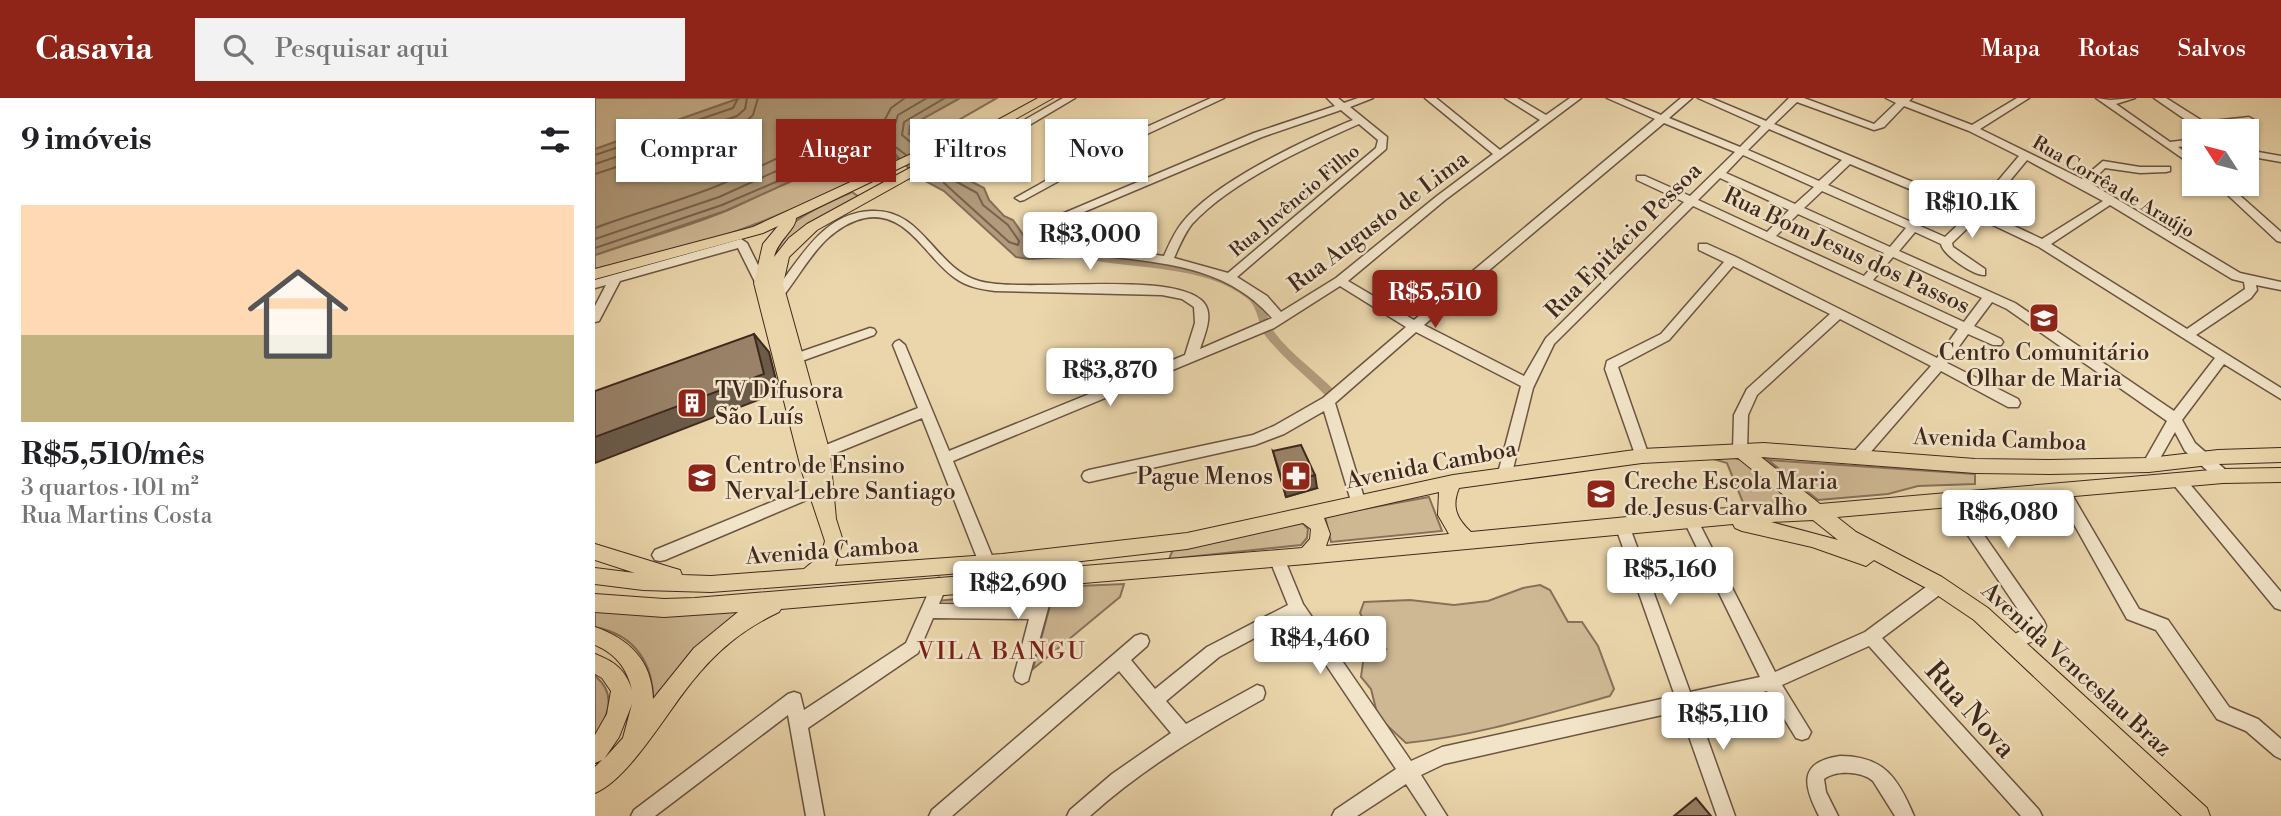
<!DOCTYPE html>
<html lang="pt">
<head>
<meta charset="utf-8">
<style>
	:root { --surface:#fff; --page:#f2f2f2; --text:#202124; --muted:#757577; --line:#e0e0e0; --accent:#8f2418 }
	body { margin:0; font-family:"Libre Bodoni",serif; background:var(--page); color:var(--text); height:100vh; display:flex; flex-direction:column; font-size:26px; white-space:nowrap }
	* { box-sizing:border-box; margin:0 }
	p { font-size:23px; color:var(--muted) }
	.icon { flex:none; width:38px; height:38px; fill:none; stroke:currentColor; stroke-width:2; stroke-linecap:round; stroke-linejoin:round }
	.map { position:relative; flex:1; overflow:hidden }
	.drawer { display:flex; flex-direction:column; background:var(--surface); width:595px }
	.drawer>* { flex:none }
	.hud { position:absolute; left:21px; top:21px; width:665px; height:63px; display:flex; gap:14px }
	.needle { width:46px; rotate:306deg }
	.buttons { position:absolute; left:1587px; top:21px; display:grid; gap:14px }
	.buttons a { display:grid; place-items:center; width:77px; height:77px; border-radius:0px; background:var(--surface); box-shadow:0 2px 5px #0004; font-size:35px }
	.price { position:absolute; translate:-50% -60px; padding:0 16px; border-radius:7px; background:#fff; color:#222; font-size:23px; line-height:46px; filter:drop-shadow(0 2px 4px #0008) }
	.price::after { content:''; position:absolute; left:50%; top:42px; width:21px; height:16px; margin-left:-10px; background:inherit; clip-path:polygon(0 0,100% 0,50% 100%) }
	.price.selected { background:var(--accent); color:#fff }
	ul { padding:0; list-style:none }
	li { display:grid; align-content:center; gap:14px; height:371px; padding:0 21px }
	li+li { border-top:2px solid var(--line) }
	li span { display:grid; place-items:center; height:217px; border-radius:0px; color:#555 }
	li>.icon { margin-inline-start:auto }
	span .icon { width:126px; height:126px; fill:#fffc; stroke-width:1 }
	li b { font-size:30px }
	h2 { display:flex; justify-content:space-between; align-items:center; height:84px; padding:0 21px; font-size:30px }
	.tag { padding:0 24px; border-radius:0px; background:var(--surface); box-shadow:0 2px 5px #0004; font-size:24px; line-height:63px }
	.tag.selected { background:var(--accent); color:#fff }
	header { display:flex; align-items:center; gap:42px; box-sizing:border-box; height:98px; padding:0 35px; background:var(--accent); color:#fff }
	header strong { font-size:33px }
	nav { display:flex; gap:38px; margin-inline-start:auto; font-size:24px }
	.search { width:490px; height:63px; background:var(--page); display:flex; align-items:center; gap:18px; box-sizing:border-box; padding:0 24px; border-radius:0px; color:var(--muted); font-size:26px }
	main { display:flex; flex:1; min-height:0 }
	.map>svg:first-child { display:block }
	.green { fill:#ceb894; stroke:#877059; stroke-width:2 }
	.water { fill:#b19b7c; stroke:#846d56; stroke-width:2 }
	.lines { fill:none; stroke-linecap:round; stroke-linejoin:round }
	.shore { stroke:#78624d; stroke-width:2 }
	.canal { fill:#b19b7c; fill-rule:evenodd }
	.minor-casing { stroke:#6b5442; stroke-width:3 }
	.major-casing { stroke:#40281e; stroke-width:2 }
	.minor { fill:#f2e4c9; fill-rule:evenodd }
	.major { fill:#ebd6ac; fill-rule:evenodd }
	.wall { fill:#847059; stroke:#40281e; stroke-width:2 }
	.shaded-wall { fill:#6b5b49; stroke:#40281e; stroke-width:2 }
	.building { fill:#998268; stroke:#40281e; stroke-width:2 }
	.labels { text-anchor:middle; stroke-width:5; stroke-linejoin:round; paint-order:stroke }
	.far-street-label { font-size:19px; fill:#40281e; stroke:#f2e4c9 }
	.street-label { font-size:23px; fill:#40281e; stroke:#f2e4c9 }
	.poi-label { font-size:23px; fill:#40281e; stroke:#f2e4c9; text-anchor:start }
	.neighbourhood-label { font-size:24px; letter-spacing:2px; fill:#7a1f14; stroke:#f2e4c9 }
	.near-street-label { font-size:28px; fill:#40281e; stroke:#f2e4c9 }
</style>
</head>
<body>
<header>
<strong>Casavia</strong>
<div class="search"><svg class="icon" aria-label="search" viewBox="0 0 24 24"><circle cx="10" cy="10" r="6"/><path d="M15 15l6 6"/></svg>Pesquisar aqui</div>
<nav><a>Mapa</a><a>Rotas</a><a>Salvos</a></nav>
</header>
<main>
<section class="drawer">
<h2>9 imóveis<svg class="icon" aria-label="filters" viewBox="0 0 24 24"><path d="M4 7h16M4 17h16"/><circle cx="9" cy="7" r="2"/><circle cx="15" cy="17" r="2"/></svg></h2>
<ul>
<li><span style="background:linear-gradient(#ffd9b3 60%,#c2b280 0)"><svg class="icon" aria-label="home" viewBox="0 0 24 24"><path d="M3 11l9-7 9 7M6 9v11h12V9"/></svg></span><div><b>R$5,510/mês</b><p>3 quartos · 101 m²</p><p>Rua Martins Costa</p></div></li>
</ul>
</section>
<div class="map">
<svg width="1686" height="718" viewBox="0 0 1686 718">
	<rect width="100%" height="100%" fill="#ebd6ac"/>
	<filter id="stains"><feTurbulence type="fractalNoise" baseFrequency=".00286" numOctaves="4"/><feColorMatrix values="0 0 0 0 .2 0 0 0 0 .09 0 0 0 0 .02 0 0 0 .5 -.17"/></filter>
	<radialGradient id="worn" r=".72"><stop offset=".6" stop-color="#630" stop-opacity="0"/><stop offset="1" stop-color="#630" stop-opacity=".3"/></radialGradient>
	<g class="green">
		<polygon points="0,0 145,0 0,51"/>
		<polygon points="365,0 402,0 327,43 313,35 314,28"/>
		<path d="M283,53L304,59C244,92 180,121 115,142C78,154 38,161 0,171V157C44,142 90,130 133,112C173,95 242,55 283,53Z"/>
		<path d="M257,94L264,99L199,137L176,165C180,124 224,109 257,94Z"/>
		<polygon points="1137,359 1147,362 1204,407 1149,407 1132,365 1115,360"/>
		<polygon points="1173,362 1380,376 1380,386 1323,388 1293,396 1223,402"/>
		<polygon points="834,399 847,433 736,444 730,418"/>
		<polygon points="707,424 713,431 712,440 706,447 574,461 579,449"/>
		<polygon points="529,486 525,499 438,571 460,489"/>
		<path d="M945,487L955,492L973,524H987L1003,548L1019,591L1015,598C947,617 881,638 811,645L783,619L776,591L766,579L769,557L791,551L776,535L765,515L769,504L815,502L859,507L893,503L928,490Z"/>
		<polygon points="437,494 440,497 435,505 341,510 342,503"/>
		<path d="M161,509L58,608C60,567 41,537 0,529V511Z"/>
		<path d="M0,578C24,597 11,620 0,643Z"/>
	</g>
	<polygon class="water" points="145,0 365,0 315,28 314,36 327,43 325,62 334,68 352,71 389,90 394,102 409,118 418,122 431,141 490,158 433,161 421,159 349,93 321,78 301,57 283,53 269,54 246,61 130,113 0,157 0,51"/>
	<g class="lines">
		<g class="shore">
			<polyline points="318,53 318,46 307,37 309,24 350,0"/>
			<polyline points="0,57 138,10 143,0"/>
			<polyline points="0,66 142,18 150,11 152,0"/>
			<polyline points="0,76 146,28 158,17 163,0"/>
			<polygon points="353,79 382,95 388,107 413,127 424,143 423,147 414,144 349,85 348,80"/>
			<path d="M0,130C40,115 82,104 122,88C177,65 226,33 287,27L296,10L310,0"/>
			<polyline points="0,141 124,99 241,46 266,38 296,39 303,17 332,0"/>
			<polyline points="0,150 127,107 267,47 302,50 311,57"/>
		</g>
		<path class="canal" d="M490,155C538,161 623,165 661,197C673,207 671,223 680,235C696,256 719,272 738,291L740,294L738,297H730C711,278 689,261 672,240C663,229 664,211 653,201C610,166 538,172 486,160V156Z"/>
		<g class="minor-casing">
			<g id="minor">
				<polygon points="468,0 480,0 406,44 403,51 416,58 416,62 408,62 393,54 392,52 398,40"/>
				<polygon points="616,0 629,0 535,44 429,102 425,103 420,100 527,40"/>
				<path d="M732,0H743L749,5L763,0H778L755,9L792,39L791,51L642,179L672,198L686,214L741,180L842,98L898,56L830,0H841L905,52L945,22L910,0H922L951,17L975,0H986L850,102L753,183L819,222L1060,21L1012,0H1026L1066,17L1086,0H1097L1074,20L1145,49L1166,28L1103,0H1116L1171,23L1194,0H1209L1279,26L1301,5L1291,0H1317L1314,3L1377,27L1422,0H1434L1385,31L1487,81L1508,63L1545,69H1575V73L1571,74L1545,75L1510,70L1495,85L1645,175L1686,184V192L1661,187L1662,192L1656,200L1601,237L1686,290V301L1629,266L1587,322L1600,345L1633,374L1635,378L1633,382H1623L1590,353L1580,334L1559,371H1549L1547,367L1572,323L1412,211L1397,204L1379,228L1406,241L1408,244L1406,247H1398L1373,236L1352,265L1423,301L1425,305L1423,309H1413L1346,273L1267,364H1257L1255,360L1257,356L1336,268L1245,221L1162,297L1153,317L1152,352L1150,356H1140L1138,352L1139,317L1152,291L1235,216L1138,168L1074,242L1023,269L1054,358L1052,362H1042L1010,271L1012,263L1066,236L1129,164L1104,152V146H1112L1141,159L1342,260L1363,231L1098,108L959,246L938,290L917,375L915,379H905L903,375L926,288L821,234L740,305L770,403L768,407H758L756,403L729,313L689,336L660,347L494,384L489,382L487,378L489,374L494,372L658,337L679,328L728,300L811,229L745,188L679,230L358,363L400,465L397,470L392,472L387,470L384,465L327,320L231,359H221L219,355L221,351L323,310L298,247L300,244L304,242L310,247L354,353L590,257L600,225L599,209L587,201L567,197L400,193C386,191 372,189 360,180C331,160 312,112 270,120C255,123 243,131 232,141C214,158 202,181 186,201H178L176,198L178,195C205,162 227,115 276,113C328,110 339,170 384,183C430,196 581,171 609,205C619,217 609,238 605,251L677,220C629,165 561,165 494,156L488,152L494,148L569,158C574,147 579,135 587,125C619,84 709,42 758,22L746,12L667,39L446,132L442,133L436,129L659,35L740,8ZM1202,4L1279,32L1289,29L1309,8L1374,33L1424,58L1380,110L1179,26ZM1069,25L1140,54L1095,98L1050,78H1042V82L1089,104L951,240L929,278L829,227ZM764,26L783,42L781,50L633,175L579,160C584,149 589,136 597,126C635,84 712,49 764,26ZM1174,31L1247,62L1224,83L1153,52ZM1148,57L1219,89L1200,106L1131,75ZM1432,62L1508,103L1447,141L1389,114ZM1255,66L1374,116L1350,139L1233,87ZM1125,80L1194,112L1172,134L1103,102ZM1227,93L1311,130L1295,149L1209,110ZM1515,107L1637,181L1649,184L1650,191L1592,231L1456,146ZM1203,116L1289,155L1269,178L1181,138ZM1383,120L1444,149L1620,260L1579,313L1420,205L1304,153L1320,134L1346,146C1348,157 1379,178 1390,177V171L1358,149L1357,145ZM1298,159L1387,200L1369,224L1278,182Z"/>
				<polygon points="1501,0 1515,2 1540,0 1521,6 1575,44 1600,41 1600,47 1583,49 1600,61 1600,69"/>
				<polygon points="1559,0 1571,0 1609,24 1654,19 1659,22 1654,25 1614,29 1617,33 1607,33"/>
				<polygon points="1652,52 1686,58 1686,64 1652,58"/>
				<polygon points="1621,86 1632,86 1686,134 1686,144 1682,143"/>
				<polygon points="146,141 152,145 172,185 170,188 162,188 143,150 25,183 4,223 0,224 0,208 11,187 0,190 0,182"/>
				<polygon points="275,230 279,231 281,234 279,237 190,269 184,264 185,261"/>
				<polygon points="1583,376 1588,378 1686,494 1686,512 1680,510 1578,386 1576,382 1578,378"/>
				<polygon points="230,382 235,384 237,388 235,392 70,462 65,463 60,462 57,457 60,452"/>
				<polygon points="1468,388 1473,390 1544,511 1573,522 1634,609 1663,621 1686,641 1686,661 1680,658 1651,633 1622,621 1561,532 1532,521 1461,394 1463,390"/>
				<polygon points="1356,395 1361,397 1449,523 1451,528 1447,539 1419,551 1413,549 1411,544 1413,539 1435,529 1351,405 1349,401 1351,397"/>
				<path d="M1095,415L1100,417L1180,574L1270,534L1331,489L1335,480L1340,478L1345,480L1348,485L1343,498L1287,540L1444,712L1447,718H1426L1274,548L1187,587L1216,634L1213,640L1207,642L1201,640L1172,593L1101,609L1140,718H1122L1085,613L849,666L826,677L852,718H832L811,686L762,718H737L740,712L801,671L699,519L624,559L571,603L591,626L662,587L668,589L670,595L668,601C607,635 547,671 495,718H472L475,712L517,676L576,635L524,573L357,718H334L337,712L540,538L546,536L552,538L554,543L552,548L536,562L560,591L612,549L693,507L674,460L677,455L682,453L687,455L708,506L816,663L847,649L1080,598L1020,427L1022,423L1027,421L1032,423L1034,427L1095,594L1165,579L1088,421L1090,417Z"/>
				<polygon points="454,471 459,473 462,478 433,583 427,586 421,583 419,578 434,521 338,520 323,555 213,630 229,718 211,718 193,617 60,718 36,718 39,712 193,596 199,594 205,596 209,612 311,545 339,482 344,480 349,482 352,487 344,506 438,507 449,473"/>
				<path d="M1245,658C1289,658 1303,680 1319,718H1300L1278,683C1266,673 1241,672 1229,681L1231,694L1243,718H1224C1208,687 1203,664 1245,658Z"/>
			</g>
		</g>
		<g class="major-casing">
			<path id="major" d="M443,0H458L222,132L194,159L188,186L235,355L241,421L248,443L240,468L407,456L592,435L858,377L1047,351L1169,345L1380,361L1455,362L1554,360L1623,352L1686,350V364L1623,366L1554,374L1455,376L1380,375L1166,359L1225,406L1628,371L1686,370V384L1628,385L1242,419L1261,434L1347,479L1393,510L1612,710L1615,718H1587L1379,522L1333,491L1279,462L1271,468L1217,449L1147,433L1140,430L1138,426L711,466L186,511L184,514C148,531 121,553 96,585C72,614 34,681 0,695V669L7,662L0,665V637L12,616L16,593L7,580L0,576V556C20,564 30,571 37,592C32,570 21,556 0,547V529C34,541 57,562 58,601L99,550L143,514L69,519L0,514V496L69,501L100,500L707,450L715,441L716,431L708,425L592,451L407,472L116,494L48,492L0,486V470L40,475L0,462V446L78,470L85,472L87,477L116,478L209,471L226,457L230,443L207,374L159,185L168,146L183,128L168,135L0,181V171L158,129L325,52H335L336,55L201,120C201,131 183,142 179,159L194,140L212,126ZM1143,360L1201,407L1115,411L876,434C862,421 856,409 864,390L1047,365ZM844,394L843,417L854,436L731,448L735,436L729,420ZM1218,422L1243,442L1176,424ZM37,606L28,640L9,661L24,639Z"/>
		</g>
		<use href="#minor" class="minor"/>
		<use href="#major" class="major"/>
	</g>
	<polygon class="wall" points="678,353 722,390 691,399"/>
	<g class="shaded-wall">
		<polygon points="159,236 174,254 184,294 0,365 0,339"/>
		<polygon points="720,377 722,390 691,399 688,386"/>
	</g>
	<g class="building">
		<polygon points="159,236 169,276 0,339 0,293"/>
		<polygon points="706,347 720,377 688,386 678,353"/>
		<polygon points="1101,700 1116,718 1079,718"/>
	</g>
	<defs>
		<g id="school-square" transform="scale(1.575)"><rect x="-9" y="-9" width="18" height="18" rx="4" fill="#8f2418" stroke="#f2e4c9"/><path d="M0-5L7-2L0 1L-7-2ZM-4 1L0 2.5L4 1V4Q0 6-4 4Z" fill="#fff"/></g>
		<g id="building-square" transform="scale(1.575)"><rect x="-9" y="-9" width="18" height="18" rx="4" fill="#8f2418" stroke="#f2e4c9"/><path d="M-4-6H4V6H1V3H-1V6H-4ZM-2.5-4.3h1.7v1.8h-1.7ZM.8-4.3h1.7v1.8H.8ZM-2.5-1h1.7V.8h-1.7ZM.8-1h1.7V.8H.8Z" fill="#fff"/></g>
		<g id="pharmacy-square" transform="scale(1.575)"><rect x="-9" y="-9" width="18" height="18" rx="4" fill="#8f2418" stroke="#f2e4c9"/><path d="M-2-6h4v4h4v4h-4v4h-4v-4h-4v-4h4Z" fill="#fff"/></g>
	</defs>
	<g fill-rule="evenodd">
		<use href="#school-square" x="1449" y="220"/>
		<use href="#building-square" x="97" y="305"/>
		<use href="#pharmacy-square" x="701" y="378"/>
		<use href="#school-square" x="107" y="380"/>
		<use href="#school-square" x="1006" y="396"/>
	</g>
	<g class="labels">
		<g class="far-street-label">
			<text transform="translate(1519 88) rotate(30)" y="7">Rua Corrêa de Araújo</text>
			<text transform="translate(699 102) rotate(-40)" y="7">Rua Juvêncio Filho</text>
		</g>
		<g class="street-label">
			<text transform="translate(783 123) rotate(-37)" y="8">Rua Augusto de Lima</text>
			<text transform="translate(1028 142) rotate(-45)" y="8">Rua Epitácio Pessoa</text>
			<text transform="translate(1252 152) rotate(25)" y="8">Rua Bom Jesus dos Passos</text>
			<text transform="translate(1405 341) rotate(2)" y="8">Avenida Camboa</text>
			<text transform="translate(836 366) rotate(-11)" y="8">Avenida Camboa</text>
			<text transform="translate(237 452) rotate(-4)" y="8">Avenida Camboa</text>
			<text transform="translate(1482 571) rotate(42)" y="8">Avenida Venceslau Braz</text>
		</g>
		<g class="poi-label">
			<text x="1449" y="262" text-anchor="middle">Centro Comunitário<tspan x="1449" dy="26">Olhar de Maria</tspan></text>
			<text x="120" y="300">TV Difusora<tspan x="120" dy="26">São Luís</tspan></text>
			<text x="130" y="375">Centro de Ensino<tspan x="130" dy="26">Nerval Lebre Santiago</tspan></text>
			<text x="678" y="386" text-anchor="end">Pague Menos</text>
			<text x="1029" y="391">Creche Escola Maria<tspan x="1029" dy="26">de Jesus Carvalho</tspan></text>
		</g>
		<g class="neighbourhood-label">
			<text x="407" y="561">VILA BANGU</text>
		</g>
		<g class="near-street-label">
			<text transform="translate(1376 611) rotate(48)" y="10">Rua Nova</text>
		</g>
	</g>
	<rect width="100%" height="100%" filter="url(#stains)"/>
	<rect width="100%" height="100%" fill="url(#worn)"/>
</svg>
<div class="buttons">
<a><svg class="needle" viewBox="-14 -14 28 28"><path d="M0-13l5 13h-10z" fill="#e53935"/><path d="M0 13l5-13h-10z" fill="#757577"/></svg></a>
</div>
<b class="price" style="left:1377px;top:142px">R$10.1K</b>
<b class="price" style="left:495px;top:174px">R$3,000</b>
<b class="price selected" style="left:840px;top:232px">R$5,510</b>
<b class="price" style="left:515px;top:310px">R$3,870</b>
<b class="price" style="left:1413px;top:452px">R$6,080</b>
<b class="price" style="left:1075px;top:509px">R$5,160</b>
<b class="price" style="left:423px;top:523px">R$2,690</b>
<b class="price" style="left:725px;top:578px">R$4,460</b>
<b class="price" style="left:1128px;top:654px">R$5,110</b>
<div class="hud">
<a class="tag">Comprar</a>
<a class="tag selected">Alugar</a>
<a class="tag">Filtros</a>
<a class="tag">Novo</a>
</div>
</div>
</main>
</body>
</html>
